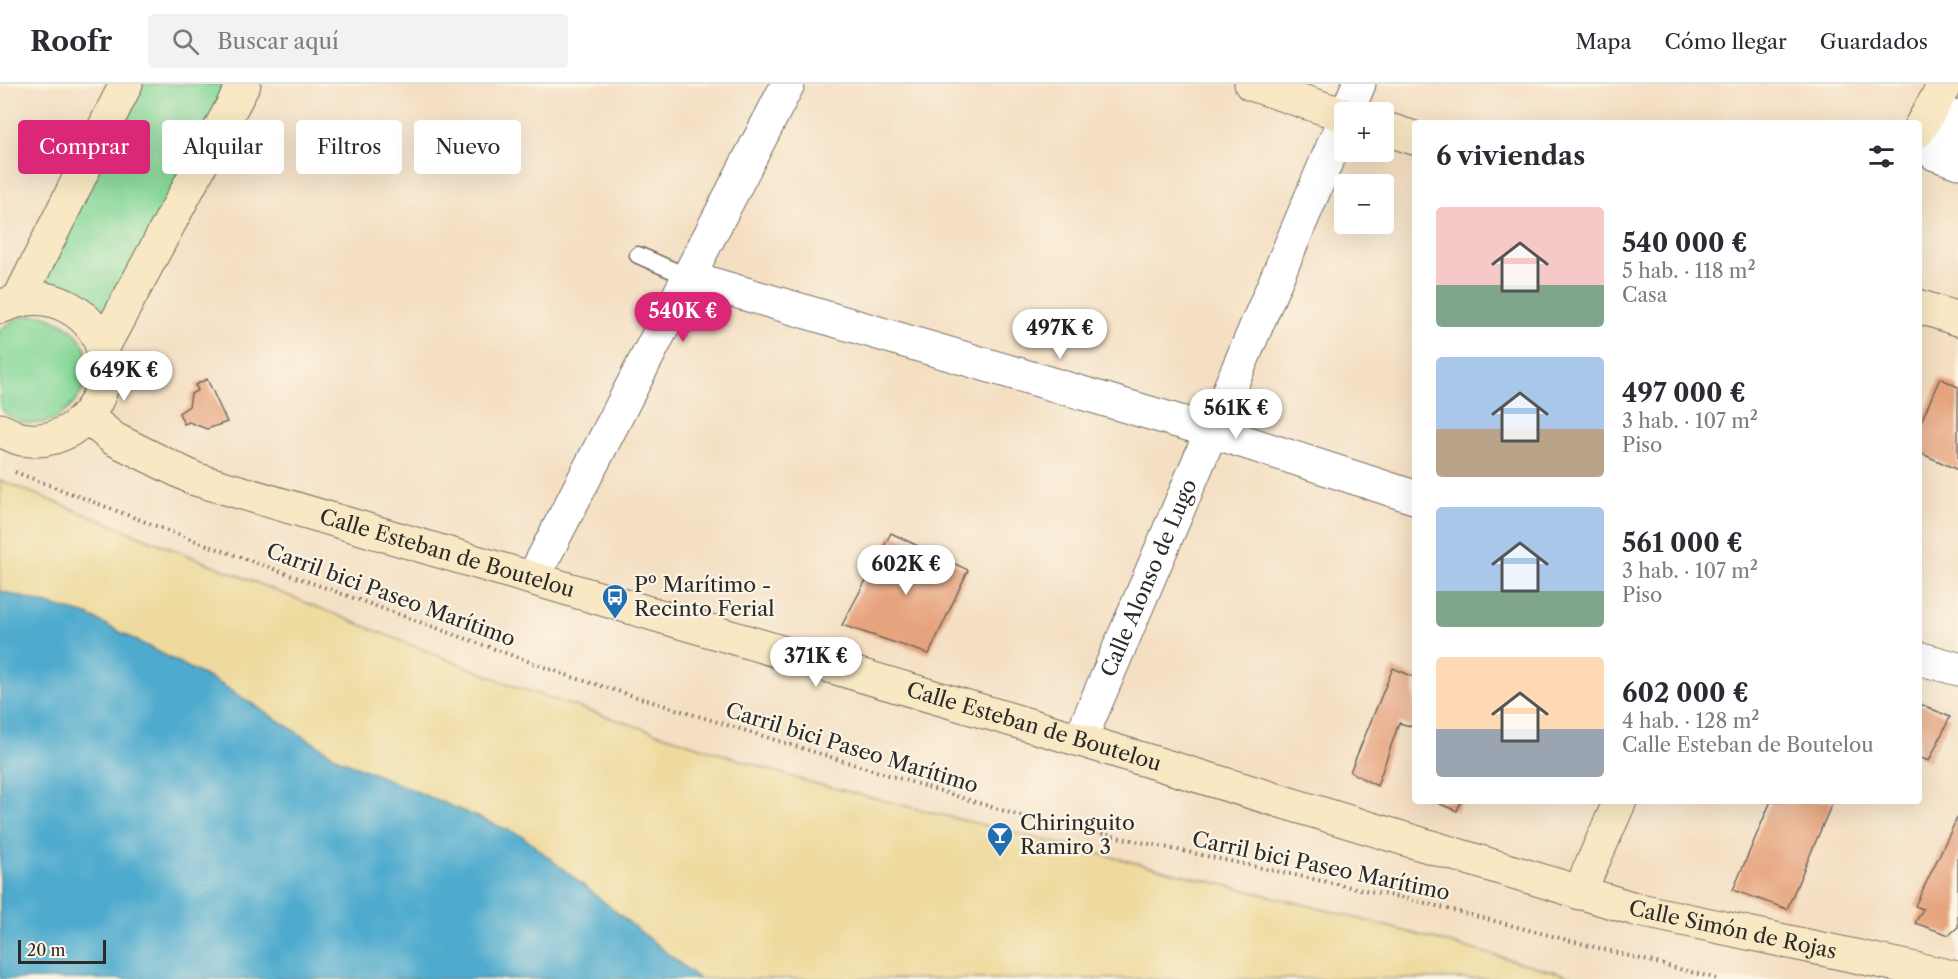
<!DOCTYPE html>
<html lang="es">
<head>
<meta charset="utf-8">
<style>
	:root { --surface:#fff; --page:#f2f2f3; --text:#2b2b33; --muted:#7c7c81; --line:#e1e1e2; --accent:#db2777 }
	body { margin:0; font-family:"Libre Caslon Text",serif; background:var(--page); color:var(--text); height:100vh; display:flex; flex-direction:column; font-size:22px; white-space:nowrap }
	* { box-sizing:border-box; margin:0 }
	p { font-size:20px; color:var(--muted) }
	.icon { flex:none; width:33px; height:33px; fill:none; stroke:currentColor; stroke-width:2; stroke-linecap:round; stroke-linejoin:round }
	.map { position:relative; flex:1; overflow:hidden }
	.drawer { position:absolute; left:1412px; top:36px; width:510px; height:684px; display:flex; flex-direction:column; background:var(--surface); border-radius:6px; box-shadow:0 6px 24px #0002 }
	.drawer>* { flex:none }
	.guide { position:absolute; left:18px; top:36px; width:570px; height:54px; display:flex; gap:12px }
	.buttons { position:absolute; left:1334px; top:18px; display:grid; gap:12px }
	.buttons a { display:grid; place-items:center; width:60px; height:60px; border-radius:6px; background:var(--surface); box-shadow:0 6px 24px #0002; font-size:30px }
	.scale { position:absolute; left:18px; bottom:15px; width:88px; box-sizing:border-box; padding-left:6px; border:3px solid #2b2b2b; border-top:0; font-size:16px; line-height:21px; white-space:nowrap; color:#2b2b2b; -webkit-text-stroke:4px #fcf5e5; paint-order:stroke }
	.price { position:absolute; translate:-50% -51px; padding:0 14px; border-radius:21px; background:#fff; color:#222; font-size:20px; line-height:39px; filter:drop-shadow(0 2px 3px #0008) }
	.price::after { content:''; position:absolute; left:50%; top:36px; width:18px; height:14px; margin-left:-9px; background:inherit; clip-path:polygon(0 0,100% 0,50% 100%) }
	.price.current { background:var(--accent); color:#fff }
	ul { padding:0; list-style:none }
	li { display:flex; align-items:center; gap:18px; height:150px; padding:0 24px }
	li span { display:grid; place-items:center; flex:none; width:168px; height:120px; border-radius:6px; color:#555 }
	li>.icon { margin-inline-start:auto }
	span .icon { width:72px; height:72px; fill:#fffc; stroke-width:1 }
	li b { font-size:26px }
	h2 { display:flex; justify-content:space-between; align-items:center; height:72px; padding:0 24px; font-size:26px }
	.tag { padding:0 21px; border-radius:6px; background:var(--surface); box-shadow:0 6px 24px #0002; font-size:21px; line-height:54px }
	.tag.current { background:var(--accent); color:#fff }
	header { display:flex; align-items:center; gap:36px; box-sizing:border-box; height:84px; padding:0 30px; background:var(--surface); border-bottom:2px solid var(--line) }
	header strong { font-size:28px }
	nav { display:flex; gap:33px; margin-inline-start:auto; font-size:21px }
	.search { width:420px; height:54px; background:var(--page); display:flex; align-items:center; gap:15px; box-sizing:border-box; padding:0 21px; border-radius:6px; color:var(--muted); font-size:22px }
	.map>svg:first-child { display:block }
	.green { fill:#85d799; stroke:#588162; stroke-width:1.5 }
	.sand { fill:#eeda9e; stroke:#8c8264; stroke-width:1.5 }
	.water { fill:#50abce; stroke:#3e6b7c; stroke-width:1.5 }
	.building { fill:#e6a37d }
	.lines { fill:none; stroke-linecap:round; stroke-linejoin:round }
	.lane-casing { stroke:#716a60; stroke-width:19 }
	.street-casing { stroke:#716a60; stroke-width:35 }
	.secondary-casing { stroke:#716a60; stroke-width:35 }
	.path { stroke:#716a60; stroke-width:4; stroke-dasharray:1.5 4.5; stroke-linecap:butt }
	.lane { stroke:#fff; stroke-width:16 }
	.street { stroke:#fff; stroke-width:33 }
	.secondary { stroke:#f8e8c3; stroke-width:33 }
	.labels { text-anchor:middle; stroke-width:4.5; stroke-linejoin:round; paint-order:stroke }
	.street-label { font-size:21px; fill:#2b2b2b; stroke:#fcf5e5 }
	.poi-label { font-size:21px; fill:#2b2b2b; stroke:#fcf5e5; text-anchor:start }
</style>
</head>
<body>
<header>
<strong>Roofr</strong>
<div class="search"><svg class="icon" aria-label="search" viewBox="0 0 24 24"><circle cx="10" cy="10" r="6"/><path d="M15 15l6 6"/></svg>Buscar aquí</div>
<nav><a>Mapa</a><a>Cómo llegar</a><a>Guardados</a></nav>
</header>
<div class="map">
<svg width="1958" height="895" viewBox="0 0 1958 895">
	<rect width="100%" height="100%" fill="#fcf5e5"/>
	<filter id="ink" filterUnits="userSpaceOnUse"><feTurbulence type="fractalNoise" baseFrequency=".0167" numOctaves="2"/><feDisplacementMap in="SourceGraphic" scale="12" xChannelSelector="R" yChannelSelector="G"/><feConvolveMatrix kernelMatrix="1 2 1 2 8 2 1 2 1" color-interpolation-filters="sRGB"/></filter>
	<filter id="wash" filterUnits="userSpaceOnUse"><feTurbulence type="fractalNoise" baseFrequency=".008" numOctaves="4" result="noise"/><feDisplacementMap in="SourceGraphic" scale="24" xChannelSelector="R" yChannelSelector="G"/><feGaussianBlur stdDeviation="1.35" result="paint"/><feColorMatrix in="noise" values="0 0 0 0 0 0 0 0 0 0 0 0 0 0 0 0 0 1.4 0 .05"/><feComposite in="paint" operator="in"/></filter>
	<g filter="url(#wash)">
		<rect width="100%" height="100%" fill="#f4dfc3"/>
		<g class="green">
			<polygon points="142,0 228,0 104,239 39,199"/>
			<path d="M42,231C143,261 56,382 0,324V245L23,232Z"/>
		</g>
		<polygon class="sand" points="0,396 519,604 805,697 1334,828 1582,895 699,895 522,752 339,675 222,601 87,531 0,507"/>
		<polygon class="water" points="0,507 87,531 222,601 339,675 522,752 699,895 0,895"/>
		<g id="blocks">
			<g class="building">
				<polygon points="1940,294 1958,303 1958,386 1918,368 1918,345"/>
				<polygon points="207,295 227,338 207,345 189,338 184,340 179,329 189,322 191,310 198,306 195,301"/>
				<polygon points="891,449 968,486 929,570 842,541"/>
				<polygon points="1393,584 1414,593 1414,643 1399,639 1377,702 1350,688"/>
				<polygon points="1918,619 1950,633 1929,677 1918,673"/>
				<polygon points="1433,717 1461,717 1457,727"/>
				<polygon points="1771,717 1833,717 1787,825 1733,806"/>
				<polygon points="1958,732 1958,843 1949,851 1915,839 1923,825 1915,822"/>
			</g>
		</g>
	</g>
	<g filter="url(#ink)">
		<use href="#blocks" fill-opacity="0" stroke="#716a60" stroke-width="1.5"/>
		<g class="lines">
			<g class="lane-casing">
				<polyline id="lane" points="638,171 688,193"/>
			</g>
			<g class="street-casing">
				<g id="street">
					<polyline points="1347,28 1359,0"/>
					<polyline points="1958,32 1935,70 1958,78"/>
					<polyline points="688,193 1211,347 1414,413"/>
					<polyline points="533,494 788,0"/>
					<polyline points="1918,574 1958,585"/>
					<path id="s1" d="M1080,656L1344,36"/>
				</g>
			</g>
			<g class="secondary-casing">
				<g id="secondary">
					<polyline points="1251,0 1344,31"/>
					<polyline points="1383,44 1414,54"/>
					<polyline points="1918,47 1945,0"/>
					<polyline points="19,215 126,0"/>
					<polyline points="1918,222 1958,235"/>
					<path d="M0,223C24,213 46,210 70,224C138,263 98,368 21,355C14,353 7,349 0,346"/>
					<polyline points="103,263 244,0"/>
					<path id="s2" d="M87,333L114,355L195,395L1080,656L1635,825L1958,894"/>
					<polyline points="1579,809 1620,717"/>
				</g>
			</g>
			<polyline class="path" points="15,388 185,453 569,592 1024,733 1425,819 1718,895"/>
			<use href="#lane" class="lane"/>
			<use href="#street" class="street"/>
			<use href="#secondary" class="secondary"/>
		</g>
	</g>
	<defs>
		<g id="bus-pin" transform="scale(1.35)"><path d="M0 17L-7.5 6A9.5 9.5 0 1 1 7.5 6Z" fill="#1f6fb2" stroke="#fcf5e5"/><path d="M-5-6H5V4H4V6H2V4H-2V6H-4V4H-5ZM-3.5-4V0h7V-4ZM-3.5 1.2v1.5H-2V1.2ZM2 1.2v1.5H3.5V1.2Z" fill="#fff"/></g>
		<g id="bar-pin" transform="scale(1.35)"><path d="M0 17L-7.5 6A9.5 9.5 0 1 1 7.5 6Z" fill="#1f6fb2" stroke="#fcf5e5"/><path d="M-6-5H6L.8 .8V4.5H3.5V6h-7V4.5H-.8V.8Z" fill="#fff"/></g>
	</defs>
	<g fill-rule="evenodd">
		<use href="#bus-pin" x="615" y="513"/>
		<use href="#bar-pin" x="1000" y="751"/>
	</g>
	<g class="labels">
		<g class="street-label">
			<text dy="7" stroke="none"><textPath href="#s2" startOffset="388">Calle Esteban de Boutelou</textPath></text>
			<text dy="7" stroke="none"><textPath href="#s1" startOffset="176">Calle Alonso de Lugo</textPath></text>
			<text transform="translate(391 511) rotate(20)" y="7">Carril bici Paseo Marítimo</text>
			<text dy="7" stroke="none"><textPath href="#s2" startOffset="1000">Calle Esteban de Boutelou</textPath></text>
			<text transform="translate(852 664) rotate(17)" y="7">Carril bici Paseo Marítimo</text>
			<text transform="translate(1321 782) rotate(12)" y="7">Carril bici Paseo Marítimo</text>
			<text dy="7" stroke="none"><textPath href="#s2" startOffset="1728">Calle Simón de Rojas</textPath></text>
		</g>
		<g class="poi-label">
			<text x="634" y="508">Pº Marítimo -<tspan x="634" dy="24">Recinto Ferial</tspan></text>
			<text x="1020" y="746">Chiringuito<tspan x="1020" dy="24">Ramiro 3</tspan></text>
		</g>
	</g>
</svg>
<div class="buttons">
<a>+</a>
<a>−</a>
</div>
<div class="scale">20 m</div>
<b class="price current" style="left:683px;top:259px">540K €</b>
<b class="price" style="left:1060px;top:276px">497K €</b>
<b class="price" style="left:124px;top:318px">649K €</b>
<b class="price" style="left:1236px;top:356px">561K €</b>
<b class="price" style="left:906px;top:512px">602K €</b>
<b class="price" style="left:816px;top:604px">371K €</b>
<div class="guide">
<a class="tag current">Comprar</a>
<a class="tag">Alquilar</a>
<a class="tag">Filtros</a>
<a class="tag">Nuevo</a>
</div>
<section class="drawer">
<h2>6 viviendas<svg class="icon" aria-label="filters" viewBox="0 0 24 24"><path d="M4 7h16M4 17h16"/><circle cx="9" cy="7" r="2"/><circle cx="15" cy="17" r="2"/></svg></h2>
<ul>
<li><span style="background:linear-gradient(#f6c9c9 65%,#7fa58c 0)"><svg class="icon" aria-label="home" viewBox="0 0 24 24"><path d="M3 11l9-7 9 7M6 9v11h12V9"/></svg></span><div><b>540 000 €</b><p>5 hab. · 118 m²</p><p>Casa</p></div></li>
<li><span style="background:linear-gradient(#a9c7e8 60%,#b9a48a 0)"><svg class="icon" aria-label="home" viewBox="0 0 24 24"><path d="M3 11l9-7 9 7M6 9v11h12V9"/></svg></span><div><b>497 000 €</b><p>3 hab. · 107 m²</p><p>Piso</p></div></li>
<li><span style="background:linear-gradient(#a9c7e8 70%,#7fa58c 0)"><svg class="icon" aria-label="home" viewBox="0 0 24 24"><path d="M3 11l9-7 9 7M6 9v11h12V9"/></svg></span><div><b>561 000 €</b><p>3 hab. · 107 m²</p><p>Piso</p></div></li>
<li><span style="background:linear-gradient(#ffd9b3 60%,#9aa5b1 0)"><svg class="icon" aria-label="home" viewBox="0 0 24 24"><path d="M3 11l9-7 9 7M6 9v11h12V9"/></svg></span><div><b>602 000 €</b><p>4 hab. · 128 m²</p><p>Calle Esteban de Boutelou</p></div></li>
</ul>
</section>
</div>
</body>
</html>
